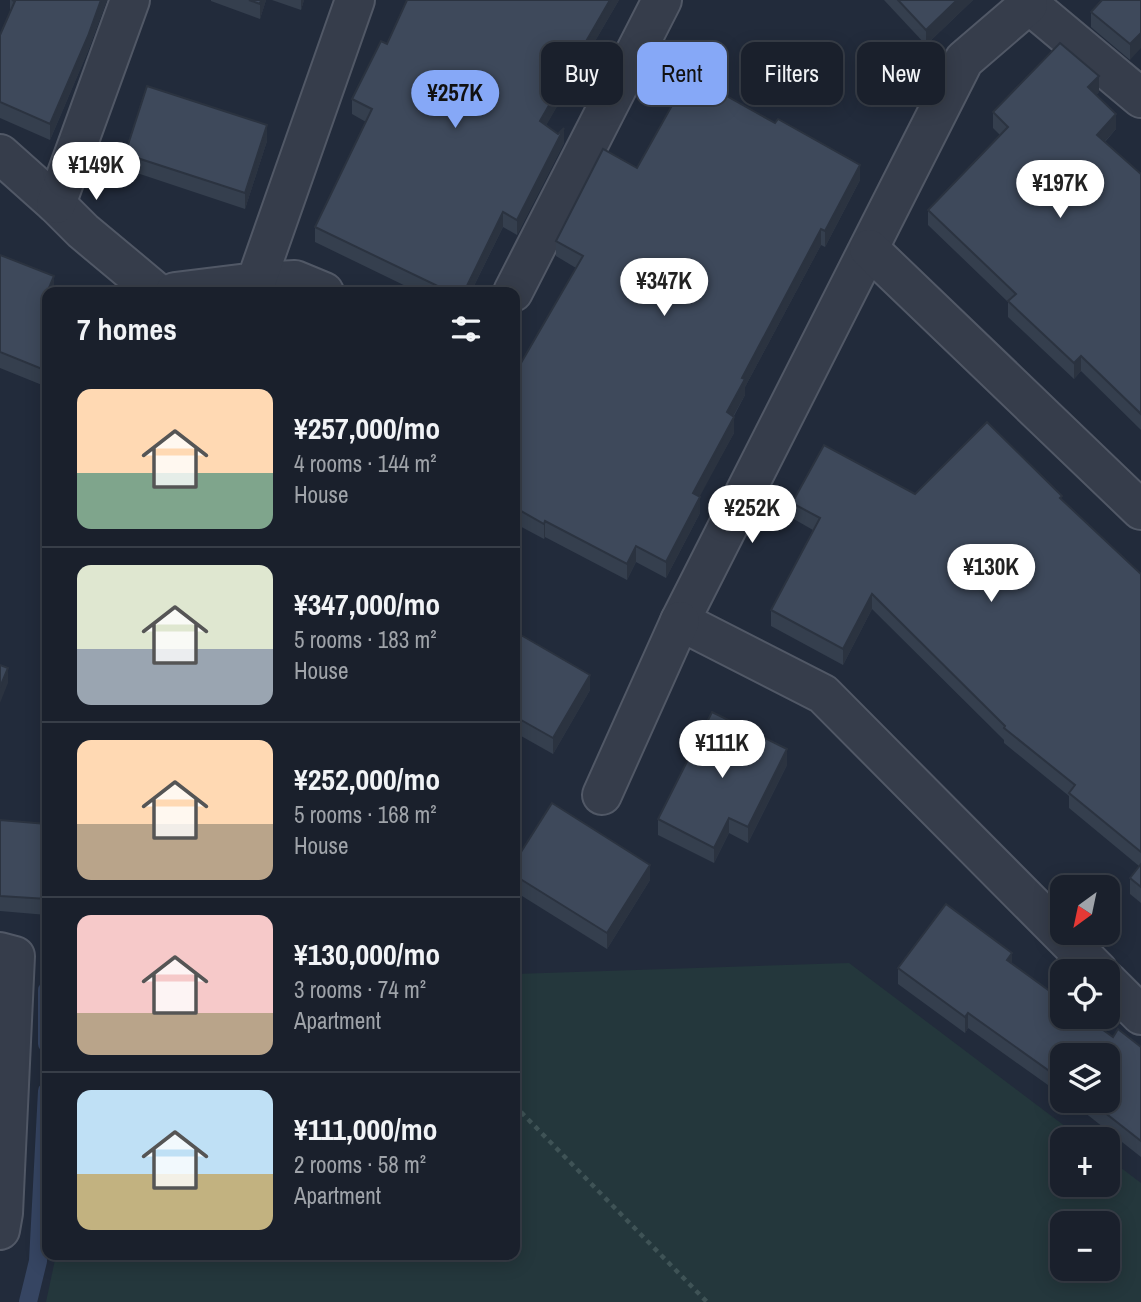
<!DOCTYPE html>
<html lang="en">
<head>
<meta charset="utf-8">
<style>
	:root { --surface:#1a202c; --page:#232834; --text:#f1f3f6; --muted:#9fa3a9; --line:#383e48; --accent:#86a8f7 }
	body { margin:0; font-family:"Archivo Narrow",sans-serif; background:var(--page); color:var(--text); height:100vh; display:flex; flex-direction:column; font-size:26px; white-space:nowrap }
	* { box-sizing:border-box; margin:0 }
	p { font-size:23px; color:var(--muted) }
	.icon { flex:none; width:38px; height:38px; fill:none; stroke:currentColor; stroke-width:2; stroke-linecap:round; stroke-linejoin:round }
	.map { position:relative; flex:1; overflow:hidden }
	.details { position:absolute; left:42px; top:287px; width:478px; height:973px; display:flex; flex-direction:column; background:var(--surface); border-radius:14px; box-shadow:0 4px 18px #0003,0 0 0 2px var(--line) }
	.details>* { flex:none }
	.guide { position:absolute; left:541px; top:42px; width:495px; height:63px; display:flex; gap:14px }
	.needle { width:46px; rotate:213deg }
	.tools { position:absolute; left:1050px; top:875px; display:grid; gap:14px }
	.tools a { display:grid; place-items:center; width:70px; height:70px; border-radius:14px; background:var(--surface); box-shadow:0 4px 18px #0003,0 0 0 2px var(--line); font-size:35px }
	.price { position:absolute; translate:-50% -60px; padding:0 16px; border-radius:24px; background:#fff; color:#222; font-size:23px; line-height:46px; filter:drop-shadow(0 2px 4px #0008) }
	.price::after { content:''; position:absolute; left:50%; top:42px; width:21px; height:16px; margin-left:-10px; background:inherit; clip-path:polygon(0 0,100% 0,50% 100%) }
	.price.on { background:var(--accent); color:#111 }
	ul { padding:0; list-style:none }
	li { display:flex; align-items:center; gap:21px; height:175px; padding:0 35px }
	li+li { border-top:2px solid var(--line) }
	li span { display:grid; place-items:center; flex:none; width:196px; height:140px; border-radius:14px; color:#555 }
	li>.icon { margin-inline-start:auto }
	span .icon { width:84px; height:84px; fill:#fffc; stroke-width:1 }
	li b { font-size:30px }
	h2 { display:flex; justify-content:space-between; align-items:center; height:84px; padding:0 35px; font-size:30px }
	.pill { padding:0 24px; border-radius:14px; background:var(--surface); box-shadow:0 4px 18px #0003,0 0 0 2px var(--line); font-size:24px; line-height:63px }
	.pill.on { background:var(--accent); color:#111 }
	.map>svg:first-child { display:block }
	.green { fill:#24373c; fill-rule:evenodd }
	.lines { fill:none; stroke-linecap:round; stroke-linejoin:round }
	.stream { stroke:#364562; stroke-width:18 }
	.minor-casing { stroke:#515866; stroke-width:42 }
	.path { stroke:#3f5356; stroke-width:4.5; stroke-dasharray:5 5; stroke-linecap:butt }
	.minor { stroke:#363d4b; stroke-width:38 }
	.wall { fill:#353f4e }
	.shaded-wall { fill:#2b3340 }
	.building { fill:#3e495b; stroke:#2b3340; stroke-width:2 }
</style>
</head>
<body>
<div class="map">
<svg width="1141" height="1302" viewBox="0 0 1141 1302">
	<rect width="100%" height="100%" fill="#222b3b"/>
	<path class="green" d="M849,963L1082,1139H1062V1185H1108V1158L1141,1183V1302H46L56,1255H514L515,974ZM1062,1223H1108V1269H1062Z"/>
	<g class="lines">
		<g class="stream">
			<polyline points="47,990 47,1044"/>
			<polyline points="28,1302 38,1261 47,1091"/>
		</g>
		<g class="minor-casing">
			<g id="minor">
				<polyline points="1024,0 1141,98"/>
				<polyline points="1028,5 964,60 680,621 823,694 1098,971"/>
				<polyline points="0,154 56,204 83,231 156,292"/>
				<polyline points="56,204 130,0"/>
				<polyline points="869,249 1141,510"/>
				<polyline points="256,282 295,280 324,292"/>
				<polyline points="175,292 256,282 355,0"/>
				<polyline points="513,292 662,0"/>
				<polyline points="602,795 680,621"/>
				<polyline points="0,952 15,956 3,1213 0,1230"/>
				<polyline points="1108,982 1141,1015"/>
			</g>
		</g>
		<polyline class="path" points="514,1105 707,1302"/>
		<use href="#minor" class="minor"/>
	</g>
	<g class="wall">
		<polygon points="10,0 107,0 88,51 50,140 0,118 0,35 10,11"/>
		<polygon points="211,0 266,0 260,19 211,1"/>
		<polygon points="272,0 304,0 301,10"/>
		<polygon points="619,0 546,125 564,143 517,235 503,227 471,292 418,292 315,242 315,227 366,122 352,114 352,99 387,44"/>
		<polygon points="884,0 973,0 926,45"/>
		<polygon points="1141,0 1130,60 1091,27 1091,12"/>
		<polygon points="1099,92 1096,95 1116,129 1105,142 1141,174 1141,430 1081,371 1074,379 1008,317 1008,302 928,225 928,210 1000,135 993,128 993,112"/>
		<polygon points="267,141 245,209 125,169 125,154"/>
		<polygon points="637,168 860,180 825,247 821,245 745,387 745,395 734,416 734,433 699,496 700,513 666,578 636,562 627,580 545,537 544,539 514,523 514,375 576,268 556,256 556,241"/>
		<polygon points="0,255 54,290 47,292 47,387 0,368"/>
		<polygon points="915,494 1062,500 1141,574 1141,903 1130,894 1130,878 1139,866 1069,808 1069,796 1004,743 1004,740 872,609 843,665 771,626 771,610 813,530 792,518 792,503"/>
		<polygon points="514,631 590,690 553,754 514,732"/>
		<polygon points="787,765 748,843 729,833 714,863 658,835 658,819"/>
		<polygon points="0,820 47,824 47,915 0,911"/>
		<polygon points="514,863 650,880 607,949 514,891"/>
		<polygon points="1012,964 1113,1037 1141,1047 1141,1157 1070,1101 1108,1101 1062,1055 1062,1095 968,1028 965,1033 898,984 898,968"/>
	</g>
	<g class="shaded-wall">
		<polygon points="101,0 107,0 88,51 50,140 50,124"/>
		<polygon points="261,0 266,0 260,19 260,4"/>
		<polygon points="301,0 304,0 301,10"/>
		<polygon points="610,0 619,0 540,136 540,121"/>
		<polygon points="957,0 973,0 926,45 926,30"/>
		<polygon points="1141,33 1141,48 1130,60 1130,44"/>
		<polygon points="1099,76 1099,92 1088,103 1088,87"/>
		<polygon points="1116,114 1116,129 1097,150 1097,135"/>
		<polygon points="267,125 267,141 245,209 245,193"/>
		<polygon points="564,128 564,143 517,235 517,220"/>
		<polygon points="860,165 860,180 825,247 825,231"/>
		<polygon points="503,212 503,227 471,292 464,292"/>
		<polygon points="821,229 821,245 745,387 745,395 727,427 727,412 742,378"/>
		<polygon points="54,276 54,292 49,288"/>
		<polygon points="1081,356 1081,371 1074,379 1074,363"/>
		<polygon points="734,417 734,433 693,509 693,493"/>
		<polygon points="700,497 700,513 666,578 666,562"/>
		<polygon points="545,521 545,537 544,539 544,524"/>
		<polygon points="636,546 636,562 627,580 627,564"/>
		<polygon points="872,594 872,609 843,665 843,649"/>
		<polygon points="8,668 8,683 0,703 0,687"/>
		<polygon points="590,675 590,690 553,754 553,738"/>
		<polygon points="787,749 787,765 748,843 748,827"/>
		<polygon points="729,818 729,833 714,863 714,848"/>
		<polygon points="650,865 650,880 607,949 607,933"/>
		<polygon points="1012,953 1012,969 1007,960"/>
		<polygon points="968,1013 968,1028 965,1033 965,1017"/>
	</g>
	<g class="building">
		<polygon points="12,0 101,0 88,36 50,124 0,102 0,35 15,1"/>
		<polygon points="249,0 261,0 260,4"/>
		<polygon points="407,0 610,0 540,121 558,134 564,128 517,220 503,212 464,292 450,292 315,227 372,109 352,99 381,41 387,44"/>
		<polygon points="898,0 957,0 926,30"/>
		<polygon points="1102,0 1141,0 1141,33 1130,44 1091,12"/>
		<polygon points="1060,43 1099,76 1088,87 1116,114 1097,135 1141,174 1141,414 1081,356 1074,363 1008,301 1016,294 928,210 1008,127 993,112"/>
		<polygon points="689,75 775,123 778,119 860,165 825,231 821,229 742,378 745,379 727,412 734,417 693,493 700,497 666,562 636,546 627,564 545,521 544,524 514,507 514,375 583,256 556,241 603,149 637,168"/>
		<polygon points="147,86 267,125 245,193 125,154"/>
		<polygon points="0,255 54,276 49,288 59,292 47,292 47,371 0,352"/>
		<polygon points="987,422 1062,496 1060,498 1141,574 1141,852 1069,793 1075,785 1004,728 1005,726 872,594 843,649 771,610 820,518 792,503 824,445 915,494"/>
		<polygon points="514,631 590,675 553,738 514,716"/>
		<polygon points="0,665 8,668 0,687"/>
		<polygon points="712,712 787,749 748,827 729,818 714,848 658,819"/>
		<polygon points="552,803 650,865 607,933 514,875 514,863"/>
		<polygon points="0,820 47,824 47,899 0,896"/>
		<polygon points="1141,864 1141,887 1130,878"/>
		<polygon points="946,904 1012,953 1007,960 1062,1000 1062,1017 1085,1017 1113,1037 1118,1029 1141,1047 1141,1141 1090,1101 1108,1101 1108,1055 1062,1055 1062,1080 968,1013 965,1017 898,968"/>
	</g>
</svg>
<div class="tools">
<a><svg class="needle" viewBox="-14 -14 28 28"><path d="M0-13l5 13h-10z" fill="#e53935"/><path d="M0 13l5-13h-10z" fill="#9fa3a9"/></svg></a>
<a><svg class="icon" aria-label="locate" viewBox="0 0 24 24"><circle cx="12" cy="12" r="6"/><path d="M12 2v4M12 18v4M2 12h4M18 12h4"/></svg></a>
<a><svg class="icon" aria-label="layers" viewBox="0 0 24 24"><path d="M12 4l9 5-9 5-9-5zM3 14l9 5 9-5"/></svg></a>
<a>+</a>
<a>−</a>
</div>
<b class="price on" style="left:455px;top:130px">¥257K</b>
<b class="price" style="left:96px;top:202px">¥149K</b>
<b class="price" style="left:1060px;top:220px">¥197K</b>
<b class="price" style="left:664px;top:318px">¥347K</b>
<b class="price" style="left:752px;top:545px">¥252K</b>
<b class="price" style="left:991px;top:604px">¥130K</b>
<b class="price" style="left:722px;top:780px">¥111K</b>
<div class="guide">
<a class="pill">Buy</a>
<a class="pill on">Rent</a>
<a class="pill">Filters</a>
<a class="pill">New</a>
</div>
<section class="details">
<h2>7 homes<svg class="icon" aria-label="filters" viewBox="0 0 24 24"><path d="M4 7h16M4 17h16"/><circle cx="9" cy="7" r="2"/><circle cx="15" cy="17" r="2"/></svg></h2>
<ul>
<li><span style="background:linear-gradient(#ffd9b3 60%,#7fa58c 0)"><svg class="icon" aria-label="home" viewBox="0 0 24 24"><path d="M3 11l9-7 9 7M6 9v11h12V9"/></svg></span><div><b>¥257,000/mo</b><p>4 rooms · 144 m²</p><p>House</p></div></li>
<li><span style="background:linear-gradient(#dfe7d0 60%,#9aa5b1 0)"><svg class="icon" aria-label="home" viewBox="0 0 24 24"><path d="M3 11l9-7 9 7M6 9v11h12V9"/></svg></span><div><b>¥347,000/mo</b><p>5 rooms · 183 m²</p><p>House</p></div></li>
<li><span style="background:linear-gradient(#ffd9b3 60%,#b9a48a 0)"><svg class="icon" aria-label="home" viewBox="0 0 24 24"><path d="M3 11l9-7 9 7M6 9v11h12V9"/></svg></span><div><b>¥252,000/mo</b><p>5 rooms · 168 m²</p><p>House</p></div></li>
<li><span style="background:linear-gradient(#f6c9c9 70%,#b9a48a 0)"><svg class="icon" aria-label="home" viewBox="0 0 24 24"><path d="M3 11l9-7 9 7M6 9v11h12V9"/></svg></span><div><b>¥130,000/mo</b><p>3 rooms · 74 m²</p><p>Apartment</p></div></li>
<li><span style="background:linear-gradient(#bfe0f5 60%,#c2b280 0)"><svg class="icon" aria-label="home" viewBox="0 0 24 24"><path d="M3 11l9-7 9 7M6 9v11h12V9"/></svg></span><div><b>¥111,000/mo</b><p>2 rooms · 58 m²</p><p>Apartment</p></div></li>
</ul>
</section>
</div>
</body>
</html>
